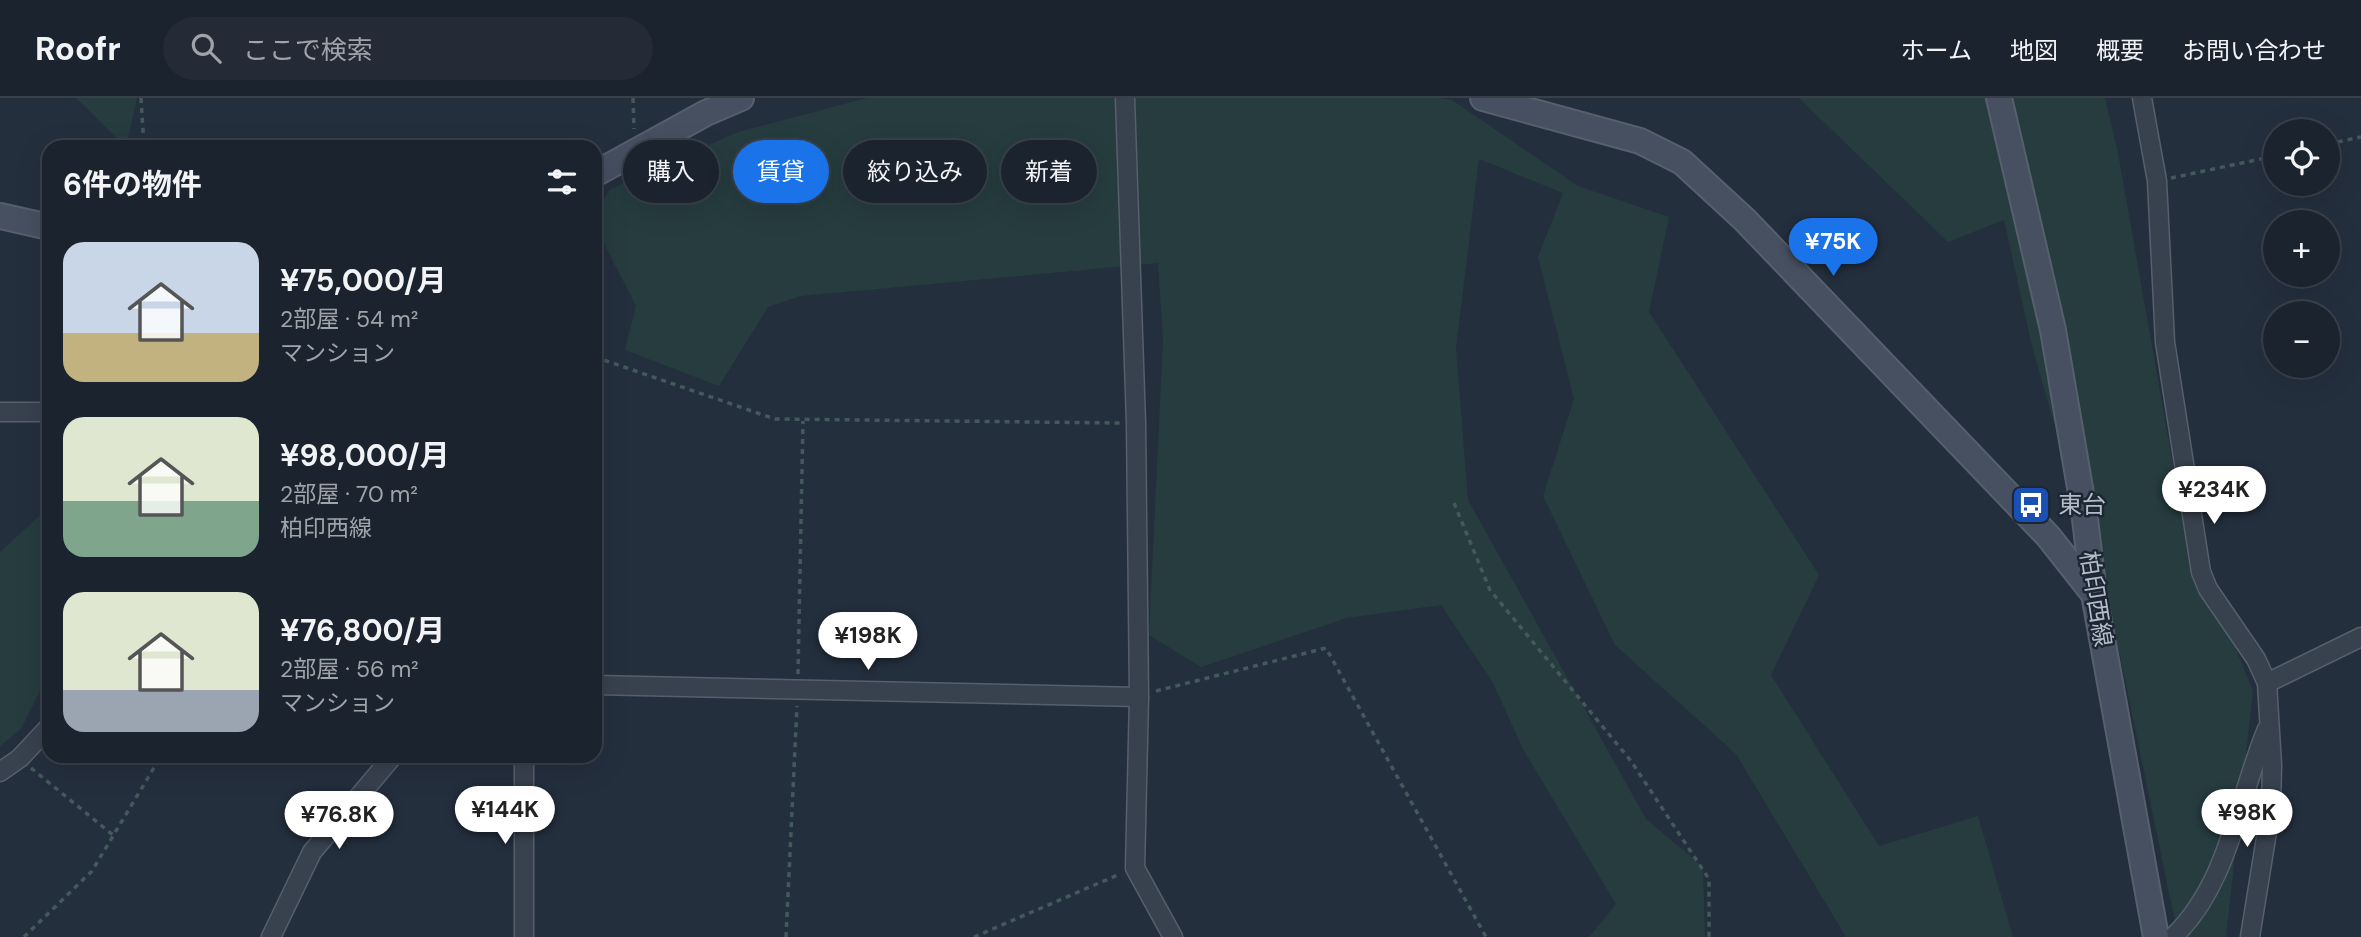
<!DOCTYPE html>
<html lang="ja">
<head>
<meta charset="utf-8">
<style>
	:root { --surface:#1b232e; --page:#242b36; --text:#f1f3f6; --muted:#a0a4aa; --line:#39404a; --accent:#1a73e8 }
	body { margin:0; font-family:"DM Sans","Noto Sans JP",sans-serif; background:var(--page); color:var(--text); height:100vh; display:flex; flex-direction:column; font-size:26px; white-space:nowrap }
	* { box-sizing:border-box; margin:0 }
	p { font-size:23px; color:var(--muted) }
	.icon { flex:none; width:38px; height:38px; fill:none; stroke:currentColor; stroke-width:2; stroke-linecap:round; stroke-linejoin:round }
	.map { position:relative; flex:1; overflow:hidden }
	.side { position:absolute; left:42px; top:42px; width:560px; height:623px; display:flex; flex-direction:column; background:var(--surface); border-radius:21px; box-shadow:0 7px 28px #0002,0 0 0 2px var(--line) }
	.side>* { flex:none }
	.hud { position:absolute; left:623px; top:42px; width:665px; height:63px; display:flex; gap:14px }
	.buttons { position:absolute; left:2263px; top:21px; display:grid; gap:14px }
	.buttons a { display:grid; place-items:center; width:77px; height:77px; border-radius:50%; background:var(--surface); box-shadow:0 7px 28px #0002,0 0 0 2px var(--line); font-size:35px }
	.price { position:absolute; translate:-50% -60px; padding:0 16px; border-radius:24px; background:#fff; color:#222; font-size:23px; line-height:46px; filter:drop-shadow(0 2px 4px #0008) }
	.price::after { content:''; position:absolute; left:50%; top:42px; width:21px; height:16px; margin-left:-10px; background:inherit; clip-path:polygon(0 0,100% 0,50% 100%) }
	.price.active { background:var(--accent); color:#fff }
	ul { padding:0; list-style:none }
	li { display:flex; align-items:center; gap:21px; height:175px; padding:0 21px }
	li span { display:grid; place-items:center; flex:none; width:196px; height:140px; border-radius:21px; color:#555 }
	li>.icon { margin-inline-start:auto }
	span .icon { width:84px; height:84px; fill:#fffc; stroke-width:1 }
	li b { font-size:30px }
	h2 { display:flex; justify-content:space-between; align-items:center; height:84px; padding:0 21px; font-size:30px }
	.pill { padding:0 24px; border-radius:32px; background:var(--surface); box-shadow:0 7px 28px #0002,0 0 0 2px var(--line); font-size:24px; line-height:63px }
	.pill.active { background:var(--accent); color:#fff }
	header { display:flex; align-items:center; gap:42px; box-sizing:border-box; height:98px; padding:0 35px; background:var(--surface); border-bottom:2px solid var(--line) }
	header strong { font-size:33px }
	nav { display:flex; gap:38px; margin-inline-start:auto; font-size:24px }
	.search { width:490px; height:63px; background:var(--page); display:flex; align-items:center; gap:18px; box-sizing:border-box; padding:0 24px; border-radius:38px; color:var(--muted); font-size:26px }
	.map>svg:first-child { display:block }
	.green { fill:#263c3f }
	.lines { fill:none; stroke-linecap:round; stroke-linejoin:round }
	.street-casing { stroke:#565f6c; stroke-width:21 }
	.secondary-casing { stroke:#565f6c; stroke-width:28 }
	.path { stroke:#44595c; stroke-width:3.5; stroke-dasharray:5 5; stroke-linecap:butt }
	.street { stroke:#38414e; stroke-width:18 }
	.secondary { stroke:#465061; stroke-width:24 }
	.labels { text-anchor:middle; stroke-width:5; stroke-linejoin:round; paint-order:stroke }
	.poi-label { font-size:24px; fill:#b4bcc9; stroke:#1d2633; text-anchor:start }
	.street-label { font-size:24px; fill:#b4bcc9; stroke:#1d2633 }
</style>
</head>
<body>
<header>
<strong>Roofr</strong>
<div class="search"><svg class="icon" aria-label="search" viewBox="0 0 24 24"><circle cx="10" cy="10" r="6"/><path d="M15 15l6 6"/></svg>ここで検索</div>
<nav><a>ホーム</a><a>地図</a><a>概要</a><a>お問い合わせ</a></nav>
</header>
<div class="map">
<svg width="2361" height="839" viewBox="0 0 2361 839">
	<rect width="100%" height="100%" fill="#242f3e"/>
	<g class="green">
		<polygon points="76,0 137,0 126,49"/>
		<polygon points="867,0 1440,0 1452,2 1578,88 1669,119 1649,214 1819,477 1771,577 1879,748 1978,718 2013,839 1846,839 1736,656 1615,547 1543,398 1574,301 1538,159 1563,95 1479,61 1456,250 1468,402 1646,721 1703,769 1705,839 1589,839 1616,806 1523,651 1492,583 1441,507 1347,520 1201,569 1149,537 1163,242 1158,165 801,198 768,209 719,288 625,252 636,208 595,128 595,120 609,92 738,34"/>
		<polygon points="1799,0 2105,0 2118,55 2194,486 2225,524 2253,593 2226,839 2183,839 2175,824 2120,557 2032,248 2004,122 1948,144"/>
		<polygon points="49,409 49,575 21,631 0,648 0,454"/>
	</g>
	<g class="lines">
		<g class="street-casing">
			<g id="street">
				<polyline points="1125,0 1136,325 1139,599 1135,770 1173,839"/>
				<polyline points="2142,0 2157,83 2165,244 2201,474 2208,491 2256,561 2267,585 2272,667 2271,709 2250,839"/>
				<polyline points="0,314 49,314"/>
				<polyline points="2267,585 2361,539"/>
				<polyline points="595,587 1139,599"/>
				<polyline points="0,674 20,660 49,629"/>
				<polyline points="271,839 312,754 393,658"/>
				<polyline points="524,839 524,658"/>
				<path d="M2173,839C2229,786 2238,700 2267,631"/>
			</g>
		</g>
		<g class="secondary-casing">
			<g id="secondary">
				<polyline points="1483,0 1640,43 1682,64 1745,122 2048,438 2093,495"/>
				<polyline points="1999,0 2053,232 2084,413 2094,496 2156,839"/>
				<polyline points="595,76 706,15 741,0"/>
				<polyline points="0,118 49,129"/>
			</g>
		</g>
		<g class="path">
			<polyline points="141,0 144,49"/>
			<polyline points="633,0 634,31"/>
			<polyline points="2328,46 2361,39"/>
			<polyline points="2171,80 2275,58"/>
			<polyline points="595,259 775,321 1120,325"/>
			<polyline points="1454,405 1490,492 1631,663 1709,781 1709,839"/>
			<polyline points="798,576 803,323"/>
			<polyline points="1156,593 1326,550 1486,839"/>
			<polyline points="31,670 113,737"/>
			<polyline points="24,839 92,773 161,658"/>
			<polyline points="786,839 797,608"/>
			<polyline points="974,839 1120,776"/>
		</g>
		<use href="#street" class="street"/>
		<use href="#secondary" class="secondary"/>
	</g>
	<defs>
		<g id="bus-square" transform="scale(2.0125)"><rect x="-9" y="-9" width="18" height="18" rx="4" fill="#1a4fb4" stroke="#1d2633"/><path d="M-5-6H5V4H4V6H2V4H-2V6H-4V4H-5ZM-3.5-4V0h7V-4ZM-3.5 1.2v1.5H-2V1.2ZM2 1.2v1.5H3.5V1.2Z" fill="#fff"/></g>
	</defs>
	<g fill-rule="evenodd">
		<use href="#bus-square" x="2031" y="407"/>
	</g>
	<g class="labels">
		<g class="poi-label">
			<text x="2058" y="415">東台</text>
		</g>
		<g class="street-label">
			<text transform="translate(2096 501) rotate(81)" y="8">柏印西線</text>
		</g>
	</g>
</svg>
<div class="buttons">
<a><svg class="icon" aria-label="locate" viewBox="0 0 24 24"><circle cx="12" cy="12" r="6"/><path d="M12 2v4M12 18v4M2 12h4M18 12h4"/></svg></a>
<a>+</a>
<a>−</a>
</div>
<b class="price active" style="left:1833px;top:180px">¥75K</b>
<b class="price" style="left:2214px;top:428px">¥234K</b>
<b class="price" style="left:868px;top:574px">¥198K</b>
<b class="price" style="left:505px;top:748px">¥144K</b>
<b class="price" style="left:2247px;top:751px">¥98K</b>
<b class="price" style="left:339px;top:753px">¥76.8K</b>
<div class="hud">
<a class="pill">購入</a>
<a class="pill active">賃貸</a>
<a class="pill">絞り込み</a>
<a class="pill">新着</a>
</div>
<section class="side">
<h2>6件の物件<svg class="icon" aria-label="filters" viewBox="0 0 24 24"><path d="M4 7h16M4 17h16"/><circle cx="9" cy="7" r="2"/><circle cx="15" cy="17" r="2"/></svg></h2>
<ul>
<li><span style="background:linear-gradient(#c9d6e8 65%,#c2b280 0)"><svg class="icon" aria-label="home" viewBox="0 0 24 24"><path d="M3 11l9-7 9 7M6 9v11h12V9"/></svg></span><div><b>¥75,000/月</b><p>2部屋 · 54 m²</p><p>マンション</p></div></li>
<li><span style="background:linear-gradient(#dfe7d0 60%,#7fa58c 0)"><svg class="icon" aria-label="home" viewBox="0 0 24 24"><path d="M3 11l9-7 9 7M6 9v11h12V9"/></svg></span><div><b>¥98,000/月</b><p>2部屋 · 70 m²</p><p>柏印西線</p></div></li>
<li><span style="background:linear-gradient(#dfe7d0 70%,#9aa5b1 0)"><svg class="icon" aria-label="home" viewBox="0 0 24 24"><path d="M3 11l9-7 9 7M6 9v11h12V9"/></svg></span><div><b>¥76,800/月</b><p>2部屋 · 56 m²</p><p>マンション</p></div></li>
</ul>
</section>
</div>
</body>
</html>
